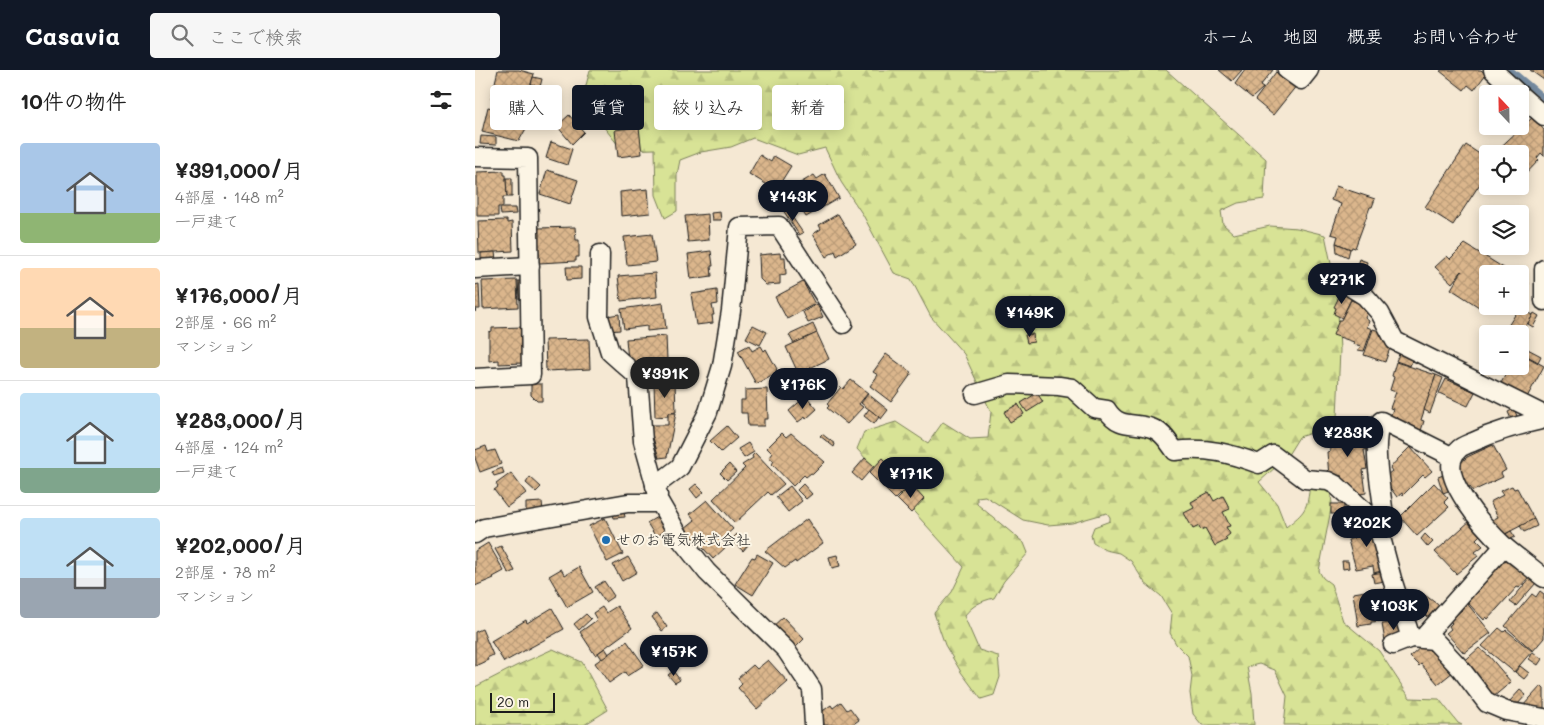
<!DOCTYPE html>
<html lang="ja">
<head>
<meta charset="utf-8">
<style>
	:root { --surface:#fff; --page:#f6f6f6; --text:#222; --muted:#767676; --line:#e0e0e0; --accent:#111827 }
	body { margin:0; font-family:Mali,"Klee One",sans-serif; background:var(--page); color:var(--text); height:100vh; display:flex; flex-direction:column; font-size:19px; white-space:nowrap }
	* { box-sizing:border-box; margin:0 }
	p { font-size:16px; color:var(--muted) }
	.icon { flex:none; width:28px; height:28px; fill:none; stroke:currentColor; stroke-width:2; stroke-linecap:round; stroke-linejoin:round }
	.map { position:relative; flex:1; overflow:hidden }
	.sheet { display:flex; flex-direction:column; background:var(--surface); width:475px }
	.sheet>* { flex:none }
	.top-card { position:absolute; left:15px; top:15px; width:475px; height:45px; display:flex; gap:10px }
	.needle { width:32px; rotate:338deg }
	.tools { position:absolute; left:1004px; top:15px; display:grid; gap:10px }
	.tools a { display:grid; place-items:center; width:50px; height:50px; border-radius:5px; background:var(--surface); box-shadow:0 2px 12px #0003; font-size:25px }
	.scale { position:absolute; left:15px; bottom:12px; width:65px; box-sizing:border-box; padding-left:5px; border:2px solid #1c1c1c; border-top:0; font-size:14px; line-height:18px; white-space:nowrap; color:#1c1c1c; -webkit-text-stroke:4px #fcf5e5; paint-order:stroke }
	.price { position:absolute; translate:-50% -42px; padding:0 11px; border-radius:18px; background:var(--accent); color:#fff; font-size:16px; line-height:32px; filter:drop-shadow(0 1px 2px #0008) }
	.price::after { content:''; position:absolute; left:50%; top:30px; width:15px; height:11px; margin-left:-8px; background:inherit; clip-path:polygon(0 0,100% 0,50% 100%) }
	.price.current { background:#222; color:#fff }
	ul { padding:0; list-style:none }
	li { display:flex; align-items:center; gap:15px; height:125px; padding:0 20px }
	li+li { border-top:1px solid var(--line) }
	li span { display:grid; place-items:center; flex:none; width:140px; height:100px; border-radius:5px; color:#555 }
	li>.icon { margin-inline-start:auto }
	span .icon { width:60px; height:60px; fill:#fffc; stroke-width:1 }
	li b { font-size:21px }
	h2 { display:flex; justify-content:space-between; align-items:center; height:60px; padding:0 20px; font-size:21px }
	.chip { padding:0 18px; border-radius:5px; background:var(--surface); box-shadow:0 2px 12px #0003; font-size:18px; line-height:45px }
	.chip.current { background:var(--accent); color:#fff }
	header { display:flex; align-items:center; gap:30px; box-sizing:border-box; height:70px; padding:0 25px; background:var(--accent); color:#fff }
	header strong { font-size:24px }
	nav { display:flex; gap:28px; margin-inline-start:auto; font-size:18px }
	.search { width:350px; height:45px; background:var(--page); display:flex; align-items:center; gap:12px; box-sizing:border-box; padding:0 18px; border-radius:5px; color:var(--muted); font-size:19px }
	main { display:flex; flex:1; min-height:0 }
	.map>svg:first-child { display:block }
	.forest { fill:url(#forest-firs); stroke:#7a8059 }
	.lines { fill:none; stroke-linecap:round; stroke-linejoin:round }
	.stream { stroke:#748a9f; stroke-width:6 }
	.building { fill:url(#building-cross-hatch); stroke:#1c1c1c }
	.minor-casing { stroke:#1c1c1c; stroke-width:21 }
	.minor { stroke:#fcf5e5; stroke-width:18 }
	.poi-dot { fill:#1f6fb2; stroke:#fcf5e5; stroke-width:2 }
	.labels { text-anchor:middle; stroke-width:4; stroke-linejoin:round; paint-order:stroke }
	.poi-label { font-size:15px; fill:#1c1c1c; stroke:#fcf5e5; text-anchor:start }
</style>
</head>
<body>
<header>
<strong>Casavia</strong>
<div class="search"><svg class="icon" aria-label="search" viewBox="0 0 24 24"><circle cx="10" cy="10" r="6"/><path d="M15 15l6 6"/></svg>ここで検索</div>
<nav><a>ホーム</a><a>地図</a><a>概要</a><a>お問い合わせ</a></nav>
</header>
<main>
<section class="sheet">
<h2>10件の物件<svg class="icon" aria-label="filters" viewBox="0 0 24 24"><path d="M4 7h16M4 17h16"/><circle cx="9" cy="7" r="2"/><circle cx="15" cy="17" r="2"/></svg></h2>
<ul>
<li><span style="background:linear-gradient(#a9c7e8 70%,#8fb573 0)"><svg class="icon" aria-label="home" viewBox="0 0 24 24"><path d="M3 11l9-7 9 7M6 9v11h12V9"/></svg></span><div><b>¥391,000/月</b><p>4部屋 · 148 m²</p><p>一戸建て</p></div></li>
<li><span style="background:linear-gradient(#ffd9b3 60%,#c2b280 0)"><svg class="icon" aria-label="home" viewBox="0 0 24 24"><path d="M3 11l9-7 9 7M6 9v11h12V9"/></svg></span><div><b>¥176,000/月</b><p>2部屋 · 66 m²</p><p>マンション</p></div></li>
<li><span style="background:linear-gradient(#bfe0f5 75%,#7fa58c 0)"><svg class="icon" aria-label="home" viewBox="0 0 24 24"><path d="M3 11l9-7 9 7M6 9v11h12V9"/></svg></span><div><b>¥283,000/月</b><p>4部屋 · 124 m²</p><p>一戸建て</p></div></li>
<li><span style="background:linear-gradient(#bfe0f5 60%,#9aa5b1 0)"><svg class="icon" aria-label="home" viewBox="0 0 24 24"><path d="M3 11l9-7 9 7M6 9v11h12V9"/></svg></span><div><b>¥202,000/月</b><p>2部屋 · 78 m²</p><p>マンション</p></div></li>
</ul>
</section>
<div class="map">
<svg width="1069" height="655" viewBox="0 0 1069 655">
	<defs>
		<pattern id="forest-firs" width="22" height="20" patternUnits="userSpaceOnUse" patternTransform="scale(1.25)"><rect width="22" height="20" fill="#d8e396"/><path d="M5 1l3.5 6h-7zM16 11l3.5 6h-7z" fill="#b9c281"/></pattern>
		<pattern id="building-cross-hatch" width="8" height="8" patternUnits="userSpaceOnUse" patternTransform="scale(1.25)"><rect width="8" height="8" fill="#dbb68c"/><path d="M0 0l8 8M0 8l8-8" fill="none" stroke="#bb9c78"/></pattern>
	</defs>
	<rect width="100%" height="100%" fill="#f5e8d3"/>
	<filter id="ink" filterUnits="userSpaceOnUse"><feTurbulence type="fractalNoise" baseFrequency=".02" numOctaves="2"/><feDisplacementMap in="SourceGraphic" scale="10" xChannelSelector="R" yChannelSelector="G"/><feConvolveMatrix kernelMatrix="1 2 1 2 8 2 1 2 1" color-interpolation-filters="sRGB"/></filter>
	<g filter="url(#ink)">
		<g class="forest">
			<path d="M115,0H691L791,89L789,129L763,133L746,141L748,154L759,164L795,156L822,158L850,165L862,222L865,280L862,347L842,361L824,367L811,388L784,412L802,434L811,457C831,441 832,440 835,414L855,416L857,434L844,501L848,508L856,514L868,551L904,581L935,628L964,629L983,653L987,655H809L812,626L800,600L784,594L772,597L777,623L779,655H727L718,644L715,623L717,606L713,586L701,574L695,563L697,544L686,526L670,513L656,491L644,483L630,480L618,473L616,465L619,457L635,451V447L632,443L597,453L573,455L548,450L510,426L502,427V434L549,473L553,483L529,511L519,528C506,531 498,535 489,546L504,580L523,586L525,607L519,625L506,629L486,602L470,575L459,543L477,522L489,497L382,379L389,362L421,352L453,373L468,352L495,369L513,368L516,342L489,284L456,247L436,209L419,203L388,145L366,112L350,78L323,85L278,68L256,77L226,82L205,90L202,105V141L190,148L181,125L180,79L147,80L128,56L109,23Z"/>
			<polygon points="78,579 107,592 133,640 109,655 0,655 0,617 41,596"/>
		</g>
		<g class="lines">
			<polyline class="stream" points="1036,0 1069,28"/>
		</g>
		<g class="building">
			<polygon points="23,0 44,0 59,4 54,21 51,21 50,25 47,24 43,36 16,29"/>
			<polygon points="744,0 767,0 757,11"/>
			<polygon points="770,0 798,0 785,16 788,18 777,28 760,14"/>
			<polygon points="967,0 1006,0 1011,4 999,20 993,15 989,20 965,1"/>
			<polygon points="1055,0 1069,0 1069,10"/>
			<polygon points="805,1 822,15 798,45 780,30 801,2 803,4"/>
			<polygon points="58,7 67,9 65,17 56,14"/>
			<polygon points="52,22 64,26 58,44 46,39"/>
			<polygon points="13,37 45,45 43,52 53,55 44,71 7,62"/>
			<polygon points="94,45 109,62 97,74 82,56"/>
			<polygon points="1058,47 1069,60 1069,86 1066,83 1062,88 1064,90 1045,110 1045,84 1019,83"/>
			<polygon points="164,57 167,84 143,87 140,60"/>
			<polygon points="6,66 21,67 21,75 5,74"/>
			<polygon points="76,72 97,79 92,95 71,88"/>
			<polygon points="991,75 1012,89 1012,103 978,155 950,137"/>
			<polygon points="285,85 296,92 299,86 316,96 301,120 274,104"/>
			<polygon points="72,100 103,110 95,134 65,124"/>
			<polygon points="29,101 29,105 31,105 32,127 28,127 28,137 23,137 23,146 2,146 2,102"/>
			<polygon points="350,104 364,128 331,147 324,136 321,138 315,128 318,127 317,121 321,118 320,116 339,105 342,109"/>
			<polygon points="31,108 37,108 37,127 32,127"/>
			<polygon points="861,116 900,129 897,137 895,137 880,178 877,177 876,179 861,173 863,166 856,164 866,134 856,130"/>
			<polygon points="173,119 175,143 146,146 145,122"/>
			<polygon points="25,138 40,138 41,144 26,145"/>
			<polygon points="311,138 328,163 324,165 308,140"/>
			<polygon points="245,142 246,150 237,150 236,143"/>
			<polygon points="233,144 234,170 213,172 210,146"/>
			<polygon points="363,144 381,174 362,186 360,181 351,187 338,164 346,159 344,155"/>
			<polygon points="32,150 32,153 37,152 38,181 4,183 3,151"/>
			<polygon points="100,157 101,170 104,170 104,187 101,187 101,191 64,193 63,158"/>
			<polygon points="177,164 181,192 152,195 149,167"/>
			<polygon points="861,173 875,179 873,187 862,182"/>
			<polygon points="990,174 1032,200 1029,204 1012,204 1012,226 1004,237 976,219 987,201 977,213 960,197 972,186 975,189"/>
			<polygon points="236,181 238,196 236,196 237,206 216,209 213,184"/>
			<polygon points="20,182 21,190 6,190 6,183"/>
			<polygon points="305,183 306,187 310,187 311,204 305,205 305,214 291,215 285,209 284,185"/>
			<polygon points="884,189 892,192 886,209 878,206"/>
			<polygon points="91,197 106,197 106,209 92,210"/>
			<polygon points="180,203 182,227 146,231 143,206"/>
			<polygon points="1045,208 1054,213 1047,229 1045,228"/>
			<polygon points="42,210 43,237 8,239 7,211"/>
			<polygon points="43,211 49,211 50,229 44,229"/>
			<polygon points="328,212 340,234 312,249 300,227"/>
			<polygon points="4,214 5,239 1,239 0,242 0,215"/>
			<polygon points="242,220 243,234 237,235 239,245 237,245 238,253 221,255 216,224"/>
			<polygon points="866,223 877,227 867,248 859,244 861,238 859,237"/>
			<polygon points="876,230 891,236 894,239 890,248 894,251 892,257 897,259 889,281 883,280 886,276 878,274 879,272 858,265 864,250 866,250"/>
			<polygon points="188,233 191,259 172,261 172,256 149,259 146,239"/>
			<polygon points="342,234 348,247 333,253 328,242"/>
			<polygon points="1045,237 1058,245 1046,264 1033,256"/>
			<polygon points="1059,243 1064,246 1058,257 1053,254"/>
			<polygon points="144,244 145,260 134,261 132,246"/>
			<polygon points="338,254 342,263 319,274 314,265"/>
			<polygon points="278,255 292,262 285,275 271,268"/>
			<polygon points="48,257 49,293 24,294 24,290 14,291 14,262 17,261 17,258"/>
			<polygon points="898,259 908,262 915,278 910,292 889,285"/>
			<polygon points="342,263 354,289 335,298 337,301 325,307 311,277"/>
			<polygon points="558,264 559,272 552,273 550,265"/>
			<polygon points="191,266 192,290 170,291 171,298 162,299 161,291 153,290 151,269"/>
			<polygon points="114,269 115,299 71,301 70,270"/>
			<polygon points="274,275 277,281 286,276 289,281 291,279 302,299 301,300 302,302 281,314 263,281"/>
			<polygon points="1047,276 1066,286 1063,292 1045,282"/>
			<polygon points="926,280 939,284 935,296 921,291"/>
			<polygon points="1045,283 1069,296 1051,329 1025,315 1035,296 1045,296"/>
			<polygon points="411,284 437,303 416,332 395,316 403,305 398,302"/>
			<polygon points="921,292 961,305 946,350 949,351 945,364 915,347 918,339 915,338 921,322 915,320 919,307 917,306"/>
			<polygon points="337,305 342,316 340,320 332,323 326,310"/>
			<polygon points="961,305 968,308 955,343 949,340"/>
			<polygon points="971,309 1000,322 993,336 964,323"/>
			<polygon points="376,310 393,323 384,334 388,337 372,354 352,338 354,336 352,334 366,317 368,319"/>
			<polygon points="200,312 201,342 193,343 193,346 180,347 179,313"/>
			<polygon points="56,314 67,314 67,331 62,331 56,325"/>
			<polygon points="292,319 293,349 289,349 289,356 273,356 272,343 266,343 266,330 270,330 270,320"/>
			<polygon points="562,323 568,332 552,342 546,333"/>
			<polygon points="393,324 413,340 406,349 386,333"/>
			<polygon points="331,326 342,339 331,349 330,347 323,352 314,341"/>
			<polygon points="543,334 549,344 535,352 529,342"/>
			<polygon points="394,339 404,347 399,354 389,346"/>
			<polygon points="1039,339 1042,346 1036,349 1033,342"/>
			<polygon points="193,343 201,343 192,387 184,388 176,361 177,355 193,355"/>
			<polygon points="252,356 262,368 246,382 235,371"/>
			<polygon points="871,356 873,365 891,362 893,379 889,380 892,399 888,400 891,423 880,425 868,412 867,406 854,406 852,382 855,381 852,359"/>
			<polygon points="307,363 311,367 316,363 350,392 338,404 336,403 331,407 329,405 318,416 297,394 299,391 294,387 297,383 292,378"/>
			<polygon points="347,364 360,374 359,377 345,366"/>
			<polygon points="273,373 279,382 269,388 263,379"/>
			<polygon points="1018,375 1031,400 1026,403 1028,407 998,421 995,417 990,418 983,395 992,387"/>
			<polygon points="11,376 13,382 20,380 26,394 5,402 0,388 0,380"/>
			<polygon points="935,377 957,401 950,407 948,405 928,425 927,423 922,427 908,408 917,401 915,398 923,389"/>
			<polygon points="280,383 309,414 296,425 293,422 260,453 238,429 270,398 267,395 278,388 277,386"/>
			<polygon points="390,388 399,396 386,411 377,403"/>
			<polygon points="408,388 435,414 420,429 394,403"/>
			<polygon points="254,394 261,402 252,410 245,403"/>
			<polygon points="27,398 29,403 19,406 17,402"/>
			<polygon points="36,403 51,423 32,437 19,420 23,417 21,414"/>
			<polygon points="971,404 976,420 968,423 963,407"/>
			<polygon points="55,407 66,417 61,422 51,413"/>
			<polygon points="959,413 973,428 969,432 974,437 942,466 925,447"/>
			<polygon points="221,414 229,422 222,428 215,419"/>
			<polygon points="328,414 337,424 331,429 322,420"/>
			<polygon points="436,415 449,429 436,443 422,429"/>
			<polygon points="315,416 327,431 313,442 301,427"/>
			<polygon points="1037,416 1039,419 1042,418 1059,449 1030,464 1024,457 1022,458 1017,450 1023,447 1015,432 1028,425 1025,421"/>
			<polygon points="734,422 739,431 748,426 755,439 748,442 755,456 751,457 755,464 750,468 752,470 740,476 730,458 726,460 724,456 718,459 709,443 719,438 716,432"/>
			<polygon points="232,430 258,459 250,466 252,468 247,472 251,477 238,489 210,458 220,450 215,444"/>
			<polygon points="67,432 68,440 51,441 51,433"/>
			<rect x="856" y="434" width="13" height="10"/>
			<polygon points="149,442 150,447 139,448 138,444"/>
			<polygon points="182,447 191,460 181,467 172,453"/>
			<polygon points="130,448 148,484 132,492 114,456"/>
			<polygon points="332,449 348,473 321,493 320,491 310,498 290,481"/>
			<polygon points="1059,449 1062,456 1049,462 1045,456"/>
			<polygon points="996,450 1008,462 1001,469 1008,476 1000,482 1003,486 981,504 960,482"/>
			<polygon points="898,452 913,499 899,503 898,496 881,499 873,470 879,468 877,459 880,459 880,456"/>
			<polygon points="1036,461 1040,467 1032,471 1029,465"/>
			<polygon points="262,464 273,475 268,481 256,470"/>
			<polygon points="950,464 958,472 953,477 946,469"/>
			<polygon points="13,473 29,501 18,507 19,508 0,516 0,481"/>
			<polygon points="26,476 40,501 34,504 20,479"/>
			<polygon points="282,484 298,493 278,525 260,514 277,487 280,488"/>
			<polygon points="362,485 365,496 357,498 354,487"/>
			<polygon points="1030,485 1055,506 1044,518 1042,517 1013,549 1011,547 1009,550 992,532 1019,501"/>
			<polygon points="153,487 162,502 147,511 138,495"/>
			<polygon points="867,491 873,491 874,498 868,499"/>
			<polygon points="104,497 118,522 92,537 74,506 86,499 90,505"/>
			<polygon points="913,501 915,510 899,513 897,504"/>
			<polygon points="1055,508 1061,513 1041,536 1035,532"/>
			<polygon points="129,511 139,526 130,532 120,517"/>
			<polygon points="911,518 913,526 920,525 926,549 896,552 896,554 883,556 878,523"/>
			<polygon points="943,520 966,537 956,550 934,532"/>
			<polygon points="1065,521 1069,524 1069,568 1058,581 1030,556 1057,524 1061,527"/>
			<polygon points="991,532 1016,563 989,583 971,563 976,559 974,556 977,553 974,550 987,540 985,537"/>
			<polygon points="142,536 157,558 120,585 105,562 122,550 118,543 127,537 131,543"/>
			<polygon points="77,538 89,559 29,592 16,571 51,550 52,553"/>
			<polygon points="182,543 192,557 187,561 177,547"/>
			<polygon points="111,544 116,549 104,560 99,554"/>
			<polygon points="308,547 329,569 318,580 296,558"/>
			<polygon points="928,551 931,567 910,571 907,554"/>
			<polygon points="1024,558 1029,562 1031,560 1057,581 1039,602 1007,576"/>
			<polygon points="7,559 18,585 12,588 13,590 0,596 0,562"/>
			<polygon points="152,571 169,595 152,606 150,602 134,613 120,593"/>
			<polygon points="949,574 955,581 957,579 978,602 963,614 946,594 944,596 935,587"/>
			<polygon points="130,578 134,584 127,589 123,583"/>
			<polygon points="1004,578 1014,586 1036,612 1017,628 985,595"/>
			<polygon points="1058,582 1067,589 1063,595 1054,589"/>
			<polygon points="293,590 313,612 282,639 263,618 267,614 263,608 278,595 282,599"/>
			<polygon points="1045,596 1054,603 1049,609 1040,602"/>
			<polygon points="198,601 205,610 200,613 193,605"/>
			<polygon points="1066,616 1069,619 1069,647 1046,638"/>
			<polygon points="1045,620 1051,625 1041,636 1035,631"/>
			<polygon points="366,632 372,640 375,638 384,650 377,655 348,655 349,653 345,643 356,635 358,638"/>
		</g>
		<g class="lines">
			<g class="minor-casing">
				<g id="minor">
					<polyline points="812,0 826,10 834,0"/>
					<polyline points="1018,0 1044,24"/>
					<polyline points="1045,25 1069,46"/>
					<polyline points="0,87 53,88 56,305 0,308"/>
					<polyline points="125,184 124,247 135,282 163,307 168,371 183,425"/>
					<polyline points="0,199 55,196"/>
					<polyline points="1069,199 1069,231"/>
					<polyline points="874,216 890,226 905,243 920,271 1069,345"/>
					<path d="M500,324L534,314L584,316L597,318L619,338L632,340C645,361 663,350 681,360C689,364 695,374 700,381C732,377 754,383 784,394L798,385L830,409L853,411L861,415L894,445H903L908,438C905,411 897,378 906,351L978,387"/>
					<path d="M1069,347L1066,350C1042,356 1021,361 998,372C993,374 987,376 984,379C956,402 1013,461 1030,477C1043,488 1056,497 1069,508"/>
					<polyline points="180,416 205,397 233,342 247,296 256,241 264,157 304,156 368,254"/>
					<polyline points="900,445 917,509 936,568"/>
					<polyline points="0,464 9,458 153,433 185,433 207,471 232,502 311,580 337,619 339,655"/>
					<polyline points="948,568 1029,476"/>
					<polyline points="918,575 936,568 959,570 986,599 1012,633 1031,641 1069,648"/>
				</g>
			</g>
			<use href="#minor" class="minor"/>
		</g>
	</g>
	<circle class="poi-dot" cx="131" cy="470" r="5"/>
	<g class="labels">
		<g class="poi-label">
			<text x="141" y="475">せのお電気株式会社</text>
		</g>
	</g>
</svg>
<div class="tools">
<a><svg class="needle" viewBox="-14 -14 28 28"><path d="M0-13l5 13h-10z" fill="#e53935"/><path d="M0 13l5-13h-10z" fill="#767676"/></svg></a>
<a><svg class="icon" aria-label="locate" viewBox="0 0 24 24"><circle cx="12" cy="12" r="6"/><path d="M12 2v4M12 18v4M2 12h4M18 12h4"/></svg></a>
<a><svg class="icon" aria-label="layers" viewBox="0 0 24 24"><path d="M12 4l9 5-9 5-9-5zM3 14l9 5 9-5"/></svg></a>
<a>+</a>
<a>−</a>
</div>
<div class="scale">20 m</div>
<b class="price" style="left:318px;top:152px">¥143K</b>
<b class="price" style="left:867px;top:235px">¥271K</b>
<b class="price" style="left:555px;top:268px">¥149K</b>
<b class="price current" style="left:190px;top:329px">¥391K</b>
<b class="price" style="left:328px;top:340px">¥176K</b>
<b class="price" style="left:873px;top:388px">¥283K</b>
<b class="price" style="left:436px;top:429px">¥171K</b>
<b class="price" style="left:892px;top:478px">¥202K</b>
<b class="price" style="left:919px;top:561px">¥103K</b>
<b class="price" style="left:199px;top:607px">¥157K</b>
<div class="top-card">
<a class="chip">購入</a>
<a class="chip current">賃貸</a>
<a class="chip">絞り込み</a>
<a class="chip">新着</a>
</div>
</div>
</main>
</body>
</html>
